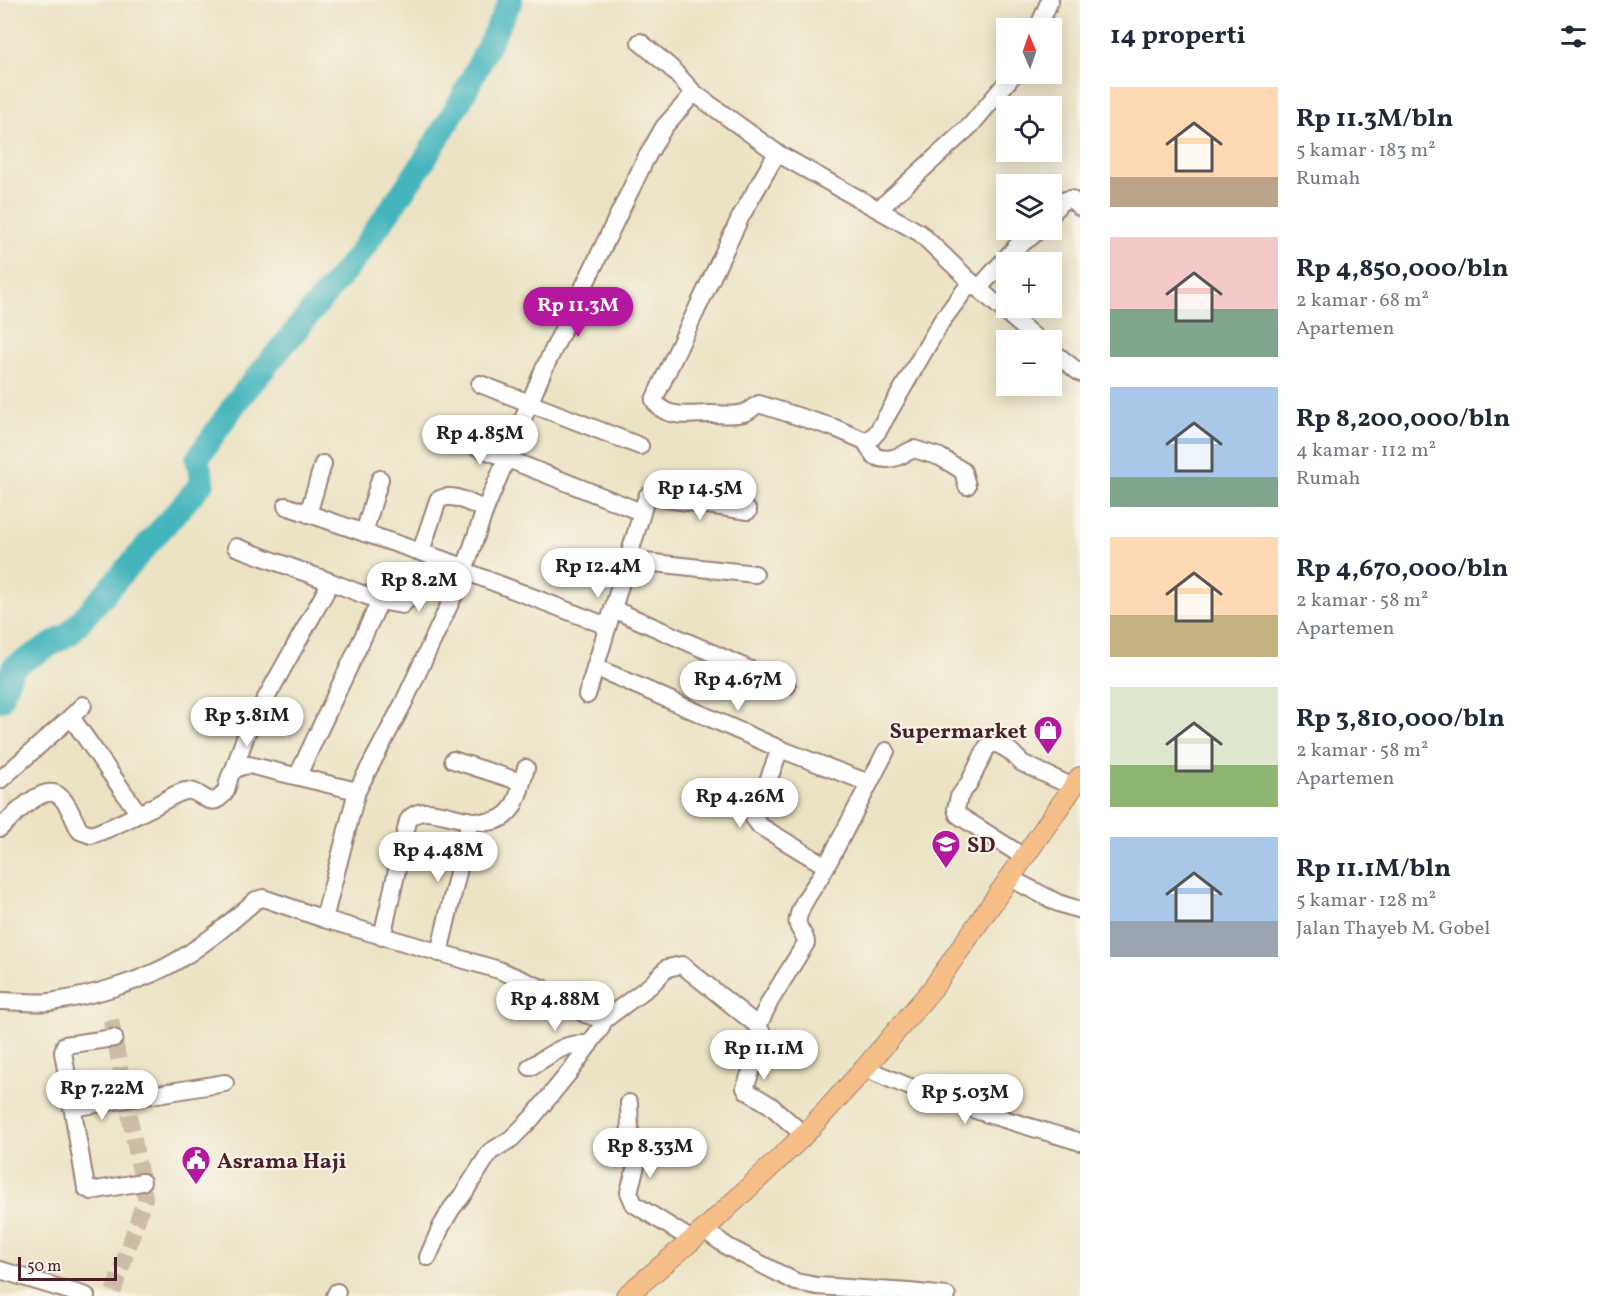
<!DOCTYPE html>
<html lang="id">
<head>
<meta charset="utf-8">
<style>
	:root { --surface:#fff; --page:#f6f6f7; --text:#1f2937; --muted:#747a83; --accent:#b5179e }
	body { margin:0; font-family:Vollkorn,serif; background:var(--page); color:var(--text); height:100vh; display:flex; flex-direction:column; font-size:22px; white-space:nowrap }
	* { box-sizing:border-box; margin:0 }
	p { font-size:20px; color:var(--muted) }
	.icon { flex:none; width:33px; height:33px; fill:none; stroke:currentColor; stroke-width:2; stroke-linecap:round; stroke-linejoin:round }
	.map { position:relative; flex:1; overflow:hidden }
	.panel { display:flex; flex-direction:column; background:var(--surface); width:540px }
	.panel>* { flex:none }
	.needle { width:39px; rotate:358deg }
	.fabs { position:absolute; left:996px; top:18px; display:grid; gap:12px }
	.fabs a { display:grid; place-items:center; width:66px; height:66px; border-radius:0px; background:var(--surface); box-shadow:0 3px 15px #0003; font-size:30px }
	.scale { position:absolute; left:18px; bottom:15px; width:99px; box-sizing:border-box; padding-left:6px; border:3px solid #4a1f2b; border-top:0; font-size:16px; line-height:21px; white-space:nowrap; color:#4a1f2b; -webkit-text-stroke:4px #f7f3e8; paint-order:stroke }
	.price { position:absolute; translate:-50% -51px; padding:0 14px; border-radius:21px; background:#fff; color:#222; font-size:20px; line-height:39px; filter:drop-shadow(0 2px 3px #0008) }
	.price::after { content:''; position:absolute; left:50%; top:36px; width:18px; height:14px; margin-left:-9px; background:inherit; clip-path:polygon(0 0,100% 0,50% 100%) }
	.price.selected { background:var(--accent); color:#fff }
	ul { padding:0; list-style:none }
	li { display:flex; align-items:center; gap:18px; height:150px; padding:0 30px }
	li span { display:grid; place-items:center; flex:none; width:168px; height:120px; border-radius:0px; color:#555 }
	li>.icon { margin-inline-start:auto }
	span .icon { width:72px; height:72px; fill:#fffc; stroke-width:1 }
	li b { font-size:26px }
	h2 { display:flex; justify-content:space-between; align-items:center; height:72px; padding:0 30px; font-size:26px }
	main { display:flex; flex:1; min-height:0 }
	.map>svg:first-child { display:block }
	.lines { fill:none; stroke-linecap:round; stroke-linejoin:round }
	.river { stroke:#45b5bd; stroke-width:24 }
	.minor-tunnel { stroke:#ccbca5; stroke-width:16; stroke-dasharray:16 8; stroke-linecap:butt }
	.minor-casing { stroke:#9b8178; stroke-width:20 }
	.major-casing { stroke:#9b8178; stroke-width:22 }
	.minor { stroke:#fff; stroke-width:16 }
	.major { stroke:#f6be87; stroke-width:20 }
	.labels { text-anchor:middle; stroke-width:4.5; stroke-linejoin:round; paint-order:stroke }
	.poi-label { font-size:22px; font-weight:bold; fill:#4a1f2b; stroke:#f7f3e8; text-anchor:start }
</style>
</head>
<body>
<main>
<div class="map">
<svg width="1080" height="1296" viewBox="0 0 1080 1296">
	<rect width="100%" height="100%" fill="#f7f3e8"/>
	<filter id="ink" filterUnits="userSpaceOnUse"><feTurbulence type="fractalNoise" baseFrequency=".0167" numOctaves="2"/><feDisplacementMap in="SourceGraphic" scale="12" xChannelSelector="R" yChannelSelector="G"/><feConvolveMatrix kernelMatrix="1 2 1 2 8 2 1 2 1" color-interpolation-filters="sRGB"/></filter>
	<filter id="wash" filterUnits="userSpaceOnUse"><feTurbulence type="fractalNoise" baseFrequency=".008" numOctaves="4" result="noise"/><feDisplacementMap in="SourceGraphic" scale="24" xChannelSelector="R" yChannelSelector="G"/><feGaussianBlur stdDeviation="1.35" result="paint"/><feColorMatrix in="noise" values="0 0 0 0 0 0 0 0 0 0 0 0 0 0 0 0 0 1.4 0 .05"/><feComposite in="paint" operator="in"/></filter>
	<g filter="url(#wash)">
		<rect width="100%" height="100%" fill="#ece3c4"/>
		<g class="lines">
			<polyline class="river" points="0,700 13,667 69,634 203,482 197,459 237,401 359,254 422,164 461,100 511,0"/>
		</g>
	</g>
	<g filter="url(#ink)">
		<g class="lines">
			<polyline class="minor-tunnel" points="111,1020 145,1198 112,1296"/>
			<g class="minor-casing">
				<g id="minor">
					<polyline points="1038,28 1050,0"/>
					<polyline points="640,42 670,67 694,93 777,153 920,233 971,282 1038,340"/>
					<path d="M777,153L741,216L658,391L654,400C664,420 693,414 710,414C721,414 734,416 743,413C750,412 753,406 759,404L835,428L865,441L871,439L878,431L941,322L971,282"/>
					<polyline points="879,209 971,125 1014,74"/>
					<path d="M1052,214C1057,207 1061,199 1071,199L1080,207"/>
					<polyline points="978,289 1016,247 1031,237 1038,230"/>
					<polyline points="1052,351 1080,373"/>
					<polyline points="480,384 640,446"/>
					<path d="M865,441L874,456C890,463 899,456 914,449L940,457L963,471L967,486"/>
					<polyline points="465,442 641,512"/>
					<polyline points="286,506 464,567"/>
					<polyline points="308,514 323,464"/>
					<polyline points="364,533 380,479"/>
					<path d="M421,551L438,500C452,491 471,504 485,510"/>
					<polyline points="627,560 755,574"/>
					<polyline points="462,570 607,626"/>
					<polyline points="380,601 402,605 413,594 424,588 460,582"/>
					<polyline points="613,609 787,686"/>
					<polyline points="595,667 780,749 869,783"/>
					<polyline points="587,695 647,496 748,511"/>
					<polyline points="71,717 83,705"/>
					<polyline points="780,749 754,818 760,826 826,866"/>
					<polyline points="453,760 521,782"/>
					<polyline points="234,769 247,732 331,582 236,547"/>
					<polyline points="298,775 380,601 331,582"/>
					<polyline points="0,780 71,717 139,814"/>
					<path d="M0,828C12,818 41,784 58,795C68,801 74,821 80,831L91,835C113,828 134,816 155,806C164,801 174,794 185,791C198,788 207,806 218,799C236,787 219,769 249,765L357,791L403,704L460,582L485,510L543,371L645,160L664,127L694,93"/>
					<polyline points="1024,857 958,815 956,809 959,797 969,783 987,747 992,744 998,744 1010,751 1022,763 1073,787"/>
					<polyline points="1010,878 1058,903 1080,910"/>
					<polyline points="324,919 357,791"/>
					<path d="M382,937L408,821C426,792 486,846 512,808C519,798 522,781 526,768"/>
					<polyline points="439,953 470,821"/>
					<path d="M0,1001C16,1001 34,1004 50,1002C91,996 145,981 180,959C208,942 232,921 256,900L263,898L324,919L499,970L544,989L585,1014L604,1020L651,985L667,968L682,965L758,1026L770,1001L806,943C806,933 795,929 798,918C801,902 814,888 822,874C844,833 865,792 886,751"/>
					<polyline points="758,1026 762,1033 762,1040 745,1088 747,1091 770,1105 804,1135"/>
					<polyline points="114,1038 65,1045 63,1052 86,1188 91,1191 142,1182"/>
					<path d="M530,1067C549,1056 567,1040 589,1045"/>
					<path d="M865,1068C935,1100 1007,1120 1080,1142"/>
					<polyline points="629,1103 630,1133 637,1162 629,1192 634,1204 692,1240"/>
					<polyline points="72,1108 225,1083"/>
					<polyline points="704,1230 728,1247 796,1282 817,1286 909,1292 947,1296"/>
					<polyline points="428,1257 441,1227 452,1208 464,1193 490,1152 511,1139 532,1118 571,1070 600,1029 604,1020"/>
					<polyline points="0,1270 86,1296"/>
					<polyline points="335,1296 337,1292"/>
				</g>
			</g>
			<g class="major-casing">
				<polyline id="major" points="626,1296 704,1230 804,1135 865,1068 933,988 1080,777"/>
			</g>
			<use href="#minor" class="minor"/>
			<use href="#major" class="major"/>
		</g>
	</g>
	<defs>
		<g id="shop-pin" transform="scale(1.5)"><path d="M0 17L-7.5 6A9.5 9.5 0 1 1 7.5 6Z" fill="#b5179e" stroke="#f7f3e8"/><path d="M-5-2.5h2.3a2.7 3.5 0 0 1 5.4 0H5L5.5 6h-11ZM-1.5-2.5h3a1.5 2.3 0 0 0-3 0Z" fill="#fff"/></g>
		<g id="university-pin" transform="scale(1.5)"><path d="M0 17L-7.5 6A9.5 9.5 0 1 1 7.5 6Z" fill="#b5179e" stroke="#f7f3e8"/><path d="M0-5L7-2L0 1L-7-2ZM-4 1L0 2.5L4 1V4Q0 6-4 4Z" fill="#fff"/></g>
		<g id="civic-pin" transform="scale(1.5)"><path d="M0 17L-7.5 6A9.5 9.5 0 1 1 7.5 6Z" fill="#b5179e" stroke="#f7f3e8"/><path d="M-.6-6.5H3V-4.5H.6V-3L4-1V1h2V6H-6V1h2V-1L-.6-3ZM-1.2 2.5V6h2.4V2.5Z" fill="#fff"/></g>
	</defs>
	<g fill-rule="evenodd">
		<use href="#shop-pin" x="1048" y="730"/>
		<use href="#university-pin" x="946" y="844"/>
		<use href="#civic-pin" x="196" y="1160"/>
	</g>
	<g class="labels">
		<g class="poi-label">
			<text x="1027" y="738" text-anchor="end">Supermarket</text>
			<text x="967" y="852">SD</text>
			<text x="217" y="1168">Asrama Haji</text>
		</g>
	</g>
</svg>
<div class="fabs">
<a><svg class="needle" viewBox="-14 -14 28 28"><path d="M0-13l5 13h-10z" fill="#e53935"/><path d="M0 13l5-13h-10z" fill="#747a83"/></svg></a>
<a><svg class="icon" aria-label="locate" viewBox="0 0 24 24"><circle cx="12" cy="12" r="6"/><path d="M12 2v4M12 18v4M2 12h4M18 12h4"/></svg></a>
<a><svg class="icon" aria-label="layers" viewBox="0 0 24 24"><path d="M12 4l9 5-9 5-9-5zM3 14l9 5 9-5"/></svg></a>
<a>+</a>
<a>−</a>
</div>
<div class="scale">50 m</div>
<b class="price selected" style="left:578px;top:338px">Rp 11.3M</b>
<b class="price" style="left:480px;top:466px">Rp 4.85M</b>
<b class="price" style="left:700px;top:521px">Rp 14.5M</b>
<b class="price" style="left:598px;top:599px">Rp 12.4M</b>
<b class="price" style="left:419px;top:613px">Rp 8.2M</b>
<b class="price" style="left:738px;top:712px">Rp 4.67M</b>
<b class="price" style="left:247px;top:748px">Rp 3.81M</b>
<b class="price" style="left:740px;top:829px">Rp 4.26M</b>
<b class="price" style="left:438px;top:883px">Rp 4.48M</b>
<b class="price" style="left:555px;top:1032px">Rp 4.88M</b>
<b class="price" style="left:764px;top:1081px">Rp 11.1M</b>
<b class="price" style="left:102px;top:1121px">Rp 7.22M</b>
<b class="price" style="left:965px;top:1125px">Rp 5.03M</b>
<b class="price" style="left:650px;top:1179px">Rp 8.33M</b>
</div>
<section class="panel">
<h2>14 properti<svg class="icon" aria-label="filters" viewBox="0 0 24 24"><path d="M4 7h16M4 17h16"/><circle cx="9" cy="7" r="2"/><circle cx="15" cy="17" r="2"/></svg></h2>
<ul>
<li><span style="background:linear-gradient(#ffd9b3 75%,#b9a48a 0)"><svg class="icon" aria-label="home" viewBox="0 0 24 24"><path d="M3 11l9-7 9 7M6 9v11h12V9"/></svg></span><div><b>Rp 11.3M/bln</b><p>5 kamar · 183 m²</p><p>Rumah</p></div></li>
<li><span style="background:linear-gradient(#f6c9c9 60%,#7fa58c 0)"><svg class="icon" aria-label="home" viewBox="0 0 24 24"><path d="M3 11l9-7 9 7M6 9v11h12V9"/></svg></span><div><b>Rp 4,850,000/bln</b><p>2 kamar · 68 m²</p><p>Apartemen</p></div></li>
<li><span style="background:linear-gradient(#a9c7e8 75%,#7fa58c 0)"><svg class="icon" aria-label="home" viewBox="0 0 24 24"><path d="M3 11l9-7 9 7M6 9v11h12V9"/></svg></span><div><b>Rp 8,200,000/bln</b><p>4 kamar · 112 m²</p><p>Rumah</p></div></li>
<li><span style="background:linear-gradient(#ffd9b3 65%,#c2b280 0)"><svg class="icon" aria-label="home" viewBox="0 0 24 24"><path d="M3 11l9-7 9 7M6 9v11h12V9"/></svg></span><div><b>Rp 4,670,000/bln</b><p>2 kamar · 58 m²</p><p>Apartemen</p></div></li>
<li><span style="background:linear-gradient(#dfe7d0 65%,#8fb573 0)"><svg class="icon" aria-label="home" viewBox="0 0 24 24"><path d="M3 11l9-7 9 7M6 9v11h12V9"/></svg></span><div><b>Rp 3,810,000/bln</b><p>2 kamar · 58 m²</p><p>Apartemen</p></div></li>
<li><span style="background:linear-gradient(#a9c7e8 70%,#9aa5b1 0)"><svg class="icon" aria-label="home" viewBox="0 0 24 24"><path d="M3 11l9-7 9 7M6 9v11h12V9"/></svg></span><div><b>Rp 11.1M/bln</b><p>5 kamar · 128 m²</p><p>Jalan Thayeb M. Gobel</p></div></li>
</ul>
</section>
</main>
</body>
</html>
